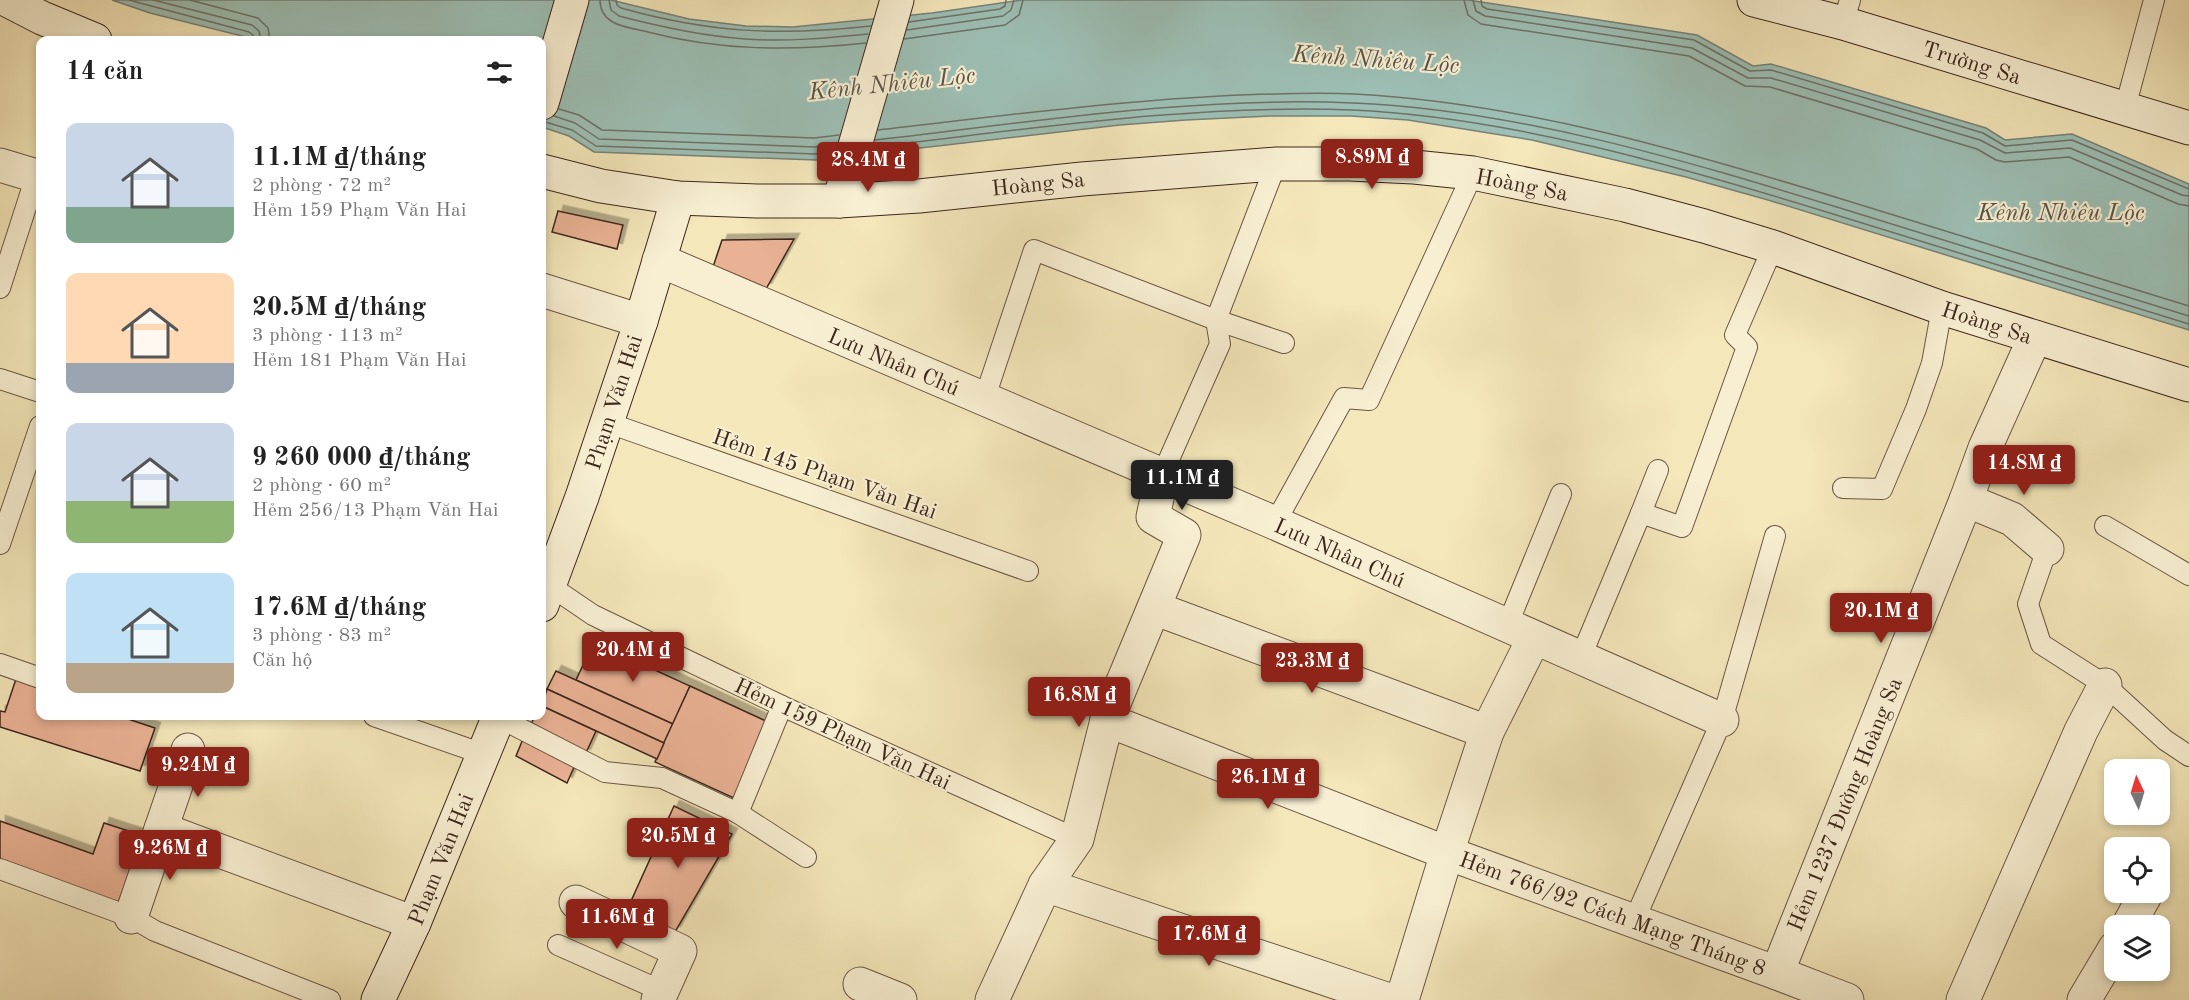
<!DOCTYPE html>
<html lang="vi">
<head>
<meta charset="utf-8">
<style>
	:root { --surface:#fff; --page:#f2f2f2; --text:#222; --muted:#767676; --accent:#8f2418 }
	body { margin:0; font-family:"Old Standard TT",serif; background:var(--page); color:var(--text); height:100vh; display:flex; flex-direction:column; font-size:22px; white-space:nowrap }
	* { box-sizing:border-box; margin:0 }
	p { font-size:20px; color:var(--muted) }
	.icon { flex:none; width:33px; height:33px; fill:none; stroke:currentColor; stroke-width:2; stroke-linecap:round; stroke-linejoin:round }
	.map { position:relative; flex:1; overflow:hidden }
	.drawer { position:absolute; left:36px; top:36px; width:510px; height:684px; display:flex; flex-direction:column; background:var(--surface); border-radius:12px; box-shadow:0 3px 9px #0003 }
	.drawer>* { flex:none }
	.needle { width:39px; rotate:356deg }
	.controls { position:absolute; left:2104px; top:759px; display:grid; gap:12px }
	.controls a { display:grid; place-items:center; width:66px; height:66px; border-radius:12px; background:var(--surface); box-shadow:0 3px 9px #0003; font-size:30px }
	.price { position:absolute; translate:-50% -51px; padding:0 14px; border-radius:6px; background:var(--accent); color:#fff; font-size:20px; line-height:39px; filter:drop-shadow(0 2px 3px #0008) }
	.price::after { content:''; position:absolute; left:50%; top:36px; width:18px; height:14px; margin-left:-9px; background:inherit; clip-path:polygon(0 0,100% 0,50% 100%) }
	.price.selected { background:#222; color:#fff }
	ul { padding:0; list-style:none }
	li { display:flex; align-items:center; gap:18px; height:150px; padding:0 30px }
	li span { display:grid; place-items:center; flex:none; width:168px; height:120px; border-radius:12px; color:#555 }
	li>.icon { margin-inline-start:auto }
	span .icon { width:72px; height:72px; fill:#fffc; stroke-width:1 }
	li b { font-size:26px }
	h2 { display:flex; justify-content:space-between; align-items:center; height:72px; padding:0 30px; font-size:26px }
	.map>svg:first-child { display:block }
	.water { fill:#9dbfb5; stroke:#778278; stroke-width:1.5 }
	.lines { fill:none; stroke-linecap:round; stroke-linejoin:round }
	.shore { stroke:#6d7268; stroke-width:1.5 }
	.building { fill:#eab295; stroke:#3d261c; stroke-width:1.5; filter:url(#shadow) }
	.lane-casing { stroke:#6b5644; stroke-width:22 }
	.street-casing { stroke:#6b5644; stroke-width:35 }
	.secondary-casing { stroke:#3d261c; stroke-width:35 }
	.lane { stroke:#f8efd2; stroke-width:20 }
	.street { stroke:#f8efd2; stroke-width:33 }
	.secondary { stroke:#f8efd2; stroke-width:33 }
	.labels { text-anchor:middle; stroke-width:4.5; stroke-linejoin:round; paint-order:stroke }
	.street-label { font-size:22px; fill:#3d261c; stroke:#f8efd2 }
	.water-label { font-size:24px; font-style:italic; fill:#5a544a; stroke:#f8efd2 }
</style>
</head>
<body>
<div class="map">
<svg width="2189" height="1000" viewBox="0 0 2189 1000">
	<defs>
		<filter id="shadow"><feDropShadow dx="5.5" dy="-5.5" stdDeviation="0" flood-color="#0004"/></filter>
	</defs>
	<rect width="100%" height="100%" fill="#f4e7ba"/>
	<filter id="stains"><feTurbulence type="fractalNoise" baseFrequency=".00333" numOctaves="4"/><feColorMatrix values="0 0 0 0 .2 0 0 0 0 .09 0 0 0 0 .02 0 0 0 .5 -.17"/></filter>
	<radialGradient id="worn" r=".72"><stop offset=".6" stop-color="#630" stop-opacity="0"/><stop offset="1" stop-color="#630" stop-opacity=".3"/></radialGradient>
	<polygon class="water" points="112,0 611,0 689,19 746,26 793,27 932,13 1022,0 1468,0 1697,35 1753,66 1771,64 1986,128 2005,140 2072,134 2189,184 2189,330 1768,200 1686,177 1532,140 1408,120 1351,116 1270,116 1186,120 1120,125 816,160 594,152 569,136 542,127 542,40 258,40 150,13"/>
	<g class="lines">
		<g class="shore">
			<polyline points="129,0 249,32 253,35 254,40"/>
			<polyline points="153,0 252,25 259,31 261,40"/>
			<polyline points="190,0 258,18 268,28 270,40"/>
			<path d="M600,0C600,26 628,27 648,32C720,51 792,51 866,43"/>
			<path d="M609,0L611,10L619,16C661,27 702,36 745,39C786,42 827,38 868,34"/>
			<path d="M616,0L617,5L621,8C710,33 778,36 871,26"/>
			<polyline points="1464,0 1468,15 1481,24 1689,56 1745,86 1770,87 1977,149 1996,160 2005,162 2069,157 2178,204 2189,206"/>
			<polyline points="1473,0 1476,11 1485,16 1692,48 1748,78 1771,78 1980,140 2005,153 2070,148 2182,195 2189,196"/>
			<polyline points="1481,0 1482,6 1487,9 1694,40 1750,71 1771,70 1983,133 2005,146 2072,140 2189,189"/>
			<polyline points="909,22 1000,9 1005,6 1006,0"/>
			<polyline points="907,30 1003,16 1011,10 1014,0"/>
			<polyline points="904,39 1005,25 1019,15 1023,0"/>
			<polyline points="559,109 579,115 602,130 814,138 839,135"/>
			<polyline points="554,116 575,123 599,139 815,147 837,144"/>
			<polyline points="542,121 572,130 596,146 815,154 834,152"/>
			<path d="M878,130C992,117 1106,102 1220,96C1265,94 1310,92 1355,94C1523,103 1688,152 1848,201C1961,236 2075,271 2189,306"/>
			<path d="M875,140C1033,122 1194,96 1353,103C1519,110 1683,160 1840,208C1957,244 2073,280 2189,316"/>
			<path d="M873,147C1032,129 1192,104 1352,110C1511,117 1681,167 1833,214C1952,251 2070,287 2189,324"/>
		</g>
	</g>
	<g class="building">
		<polygon points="558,211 623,225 617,249 552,232"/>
		<polygon points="794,239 766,289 713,267 722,240"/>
		<polygon points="594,642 690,686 673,724 576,680"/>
		<polygon points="556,671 673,724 664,743 547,689"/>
		<polygon points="16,679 40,688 40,716 119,716 155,728 140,771 0,727 0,711 5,712"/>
		<polygon points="690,686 768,722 736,799 655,762"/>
		<polygon points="547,689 664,743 657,759 542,706"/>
		<polygon points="542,706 596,731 585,755 530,726 535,716 542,716"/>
		<polygon points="523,739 575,765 567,783 516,756"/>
		<polygon points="674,806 732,834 675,932 627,910"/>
		<polygon points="0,821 93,854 104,823 144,836 117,906 0,863"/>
	</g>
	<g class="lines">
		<g class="lane-casing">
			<g id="lane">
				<polyline points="1843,23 1850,0"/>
				<polyline points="2125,108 2154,0"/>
				<polyline points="0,288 36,176"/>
				<polyline points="0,379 40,392"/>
				<polyline points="984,400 1034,250 1216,320 1284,343"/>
				<polyline points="606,422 1028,571"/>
				<polyline points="1162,475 1220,344 1216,320 1276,164"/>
				<polyline points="1843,488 1882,489 1916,409 1932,363 1942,308"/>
				<polyline points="1641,513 1658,470"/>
				<polyline points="1275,523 1344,398 1369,400 1473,173"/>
				<polyline points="2105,526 2189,575"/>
				<polyline points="0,544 40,426"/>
				<polyline points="2047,549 2028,604 2041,644 2105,685 2165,740 2189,756"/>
				<polyline points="543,581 593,615 782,706 1077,839"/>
				<polyline points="1507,626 1561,494"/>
				<polyline points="1580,659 1641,513 1682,527 1747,347 1735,335 1773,247"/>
				<polyline points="0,664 40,678"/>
				<polyline points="374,716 483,754"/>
				<polyline points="498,717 605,772 662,778 738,813 806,857"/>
				<polyline points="738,813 782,706"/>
				<polyline points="0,869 131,917 155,931 330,1000"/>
				<polyline points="1634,921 1722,720 1775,536"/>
				<polyline points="558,945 662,991"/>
			</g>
		</g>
		<g class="street-casing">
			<g id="street">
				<polyline points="0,165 40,177"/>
				<polyline points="659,260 1275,523 1722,720"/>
				<polyline points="542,290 641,321"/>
				<polyline points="1966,500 2012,519 2047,549"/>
				<polyline points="1154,608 1487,732"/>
				<polyline points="1107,720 1447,853 1777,973 1847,1000"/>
				<polyline points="161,829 414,923"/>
				<polyline points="1045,885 1389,1000"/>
				<polyline points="576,902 680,951 658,1000"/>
				<polyline points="131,917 188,750"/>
				<polyline points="2128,926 2147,892"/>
				<polyline points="1777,973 1966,500 1985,448 2035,337"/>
				<polyline points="860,984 900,1000"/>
				<polyline points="992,1000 1045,885 1077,839 1107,720 1184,535 1153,517 1162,475"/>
				<polyline points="1402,1000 1447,853 1487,732 1534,638"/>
				<polyline points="1963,1000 2081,731 2105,685"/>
				<polyline points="2084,1000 2115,948"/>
			</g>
		</g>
		<g class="secondary-casing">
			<g id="secondary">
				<polyline points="7,0 42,18 95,40"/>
				<polyline points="1754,0 1843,23 2189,128"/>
				<polyline points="542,103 572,0"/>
				<polyline points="542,171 601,186 678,198 757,201 839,201 919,196 1082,179 1276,164 1350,164 1414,167 1473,173 1625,205 1704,226 1773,247 1942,308 2189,385"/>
				<polyline points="839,201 897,0"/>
				<polyline points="542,605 582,497 641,321 678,198"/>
				<polyline points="378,1000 414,923 499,716"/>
			</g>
		</g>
		<use href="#lane" class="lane"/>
		<use href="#street" class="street"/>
		<use href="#secondary" class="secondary"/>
	</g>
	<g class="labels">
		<g class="street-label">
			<text transform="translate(1972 62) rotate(17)" y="8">Trường Sa</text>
			<text transform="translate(1038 183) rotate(-6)" y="8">Hoàng Sa</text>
			<text transform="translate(1522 184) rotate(11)" y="8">Hoàng Sa</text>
			<text transform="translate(1987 322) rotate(18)" y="8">Hoàng Sa</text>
			<text transform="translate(894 361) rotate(23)" y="8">Lưu Nhân Chú</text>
			<text transform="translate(613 402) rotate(-72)" y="8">Phạm Văn Hai</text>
			<text transform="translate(825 473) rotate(19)" y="8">Hẻm 145 Phạm Văn Hai</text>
			<text transform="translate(1340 552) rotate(24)" y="8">Lưu Nhân Chú</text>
			<text transform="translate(843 733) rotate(25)" y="8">Hẻm 159 Phạm Văn Hai</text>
			<text transform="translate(1844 804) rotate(-68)" y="8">Hẻm 1237 Đường Hoàng Sa</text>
			<text transform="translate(440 859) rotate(-68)" y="8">Phạm Văn Hai</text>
			<text transform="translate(1613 913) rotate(20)" y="8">Hẻm 766/92 Cách Mạng Tháng 8</text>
		</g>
		<g class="water-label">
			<text transform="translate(1376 59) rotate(4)" y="8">Kênh Nhiêu Lộc</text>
			<text transform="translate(892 83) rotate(-6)" y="8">Kênh Nhiêu Lộc</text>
			<text x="2061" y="220">Kênh Nhiêu Lộc</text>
		</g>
	</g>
	<rect width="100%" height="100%" filter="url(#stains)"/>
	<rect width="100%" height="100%" fill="url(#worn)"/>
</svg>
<div class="controls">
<a><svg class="needle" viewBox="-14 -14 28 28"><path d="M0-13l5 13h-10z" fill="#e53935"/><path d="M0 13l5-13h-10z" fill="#767676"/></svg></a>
<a><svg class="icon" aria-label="locate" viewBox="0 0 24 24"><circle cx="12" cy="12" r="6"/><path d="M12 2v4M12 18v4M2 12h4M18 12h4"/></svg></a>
<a><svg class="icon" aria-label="layers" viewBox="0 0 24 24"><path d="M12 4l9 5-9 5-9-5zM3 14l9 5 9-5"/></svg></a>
</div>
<b class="price" style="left:1372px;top:190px">8.89M ₫</b>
<b class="price" style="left:868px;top:193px">28.4M ₫</b>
<b class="price" style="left:2024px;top:496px">14.8M ₫</b>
<b class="price selected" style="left:1182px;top:511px">11.1M ₫</b>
<b class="price" style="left:1881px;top:644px">20.1M ₫</b>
<b class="price" style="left:633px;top:683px">20.4M ₫</b>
<b class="price" style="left:1312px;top:694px">23.3M ₫</b>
<b class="price" style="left:1079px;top:728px">16.8M ₫</b>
<b class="price" style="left:198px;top:798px">9.24M ₫</b>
<b class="price" style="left:1268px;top:810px">26.1M ₫</b>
<b class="price" style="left:678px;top:869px">20.5M ₫</b>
<b class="price" style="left:170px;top:881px">9.26M ₫</b>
<b class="price" style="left:617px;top:950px">11.6M ₫</b>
<b class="price" style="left:1209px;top:967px">17.6M ₫</b>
<section class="drawer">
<h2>14 căn<svg class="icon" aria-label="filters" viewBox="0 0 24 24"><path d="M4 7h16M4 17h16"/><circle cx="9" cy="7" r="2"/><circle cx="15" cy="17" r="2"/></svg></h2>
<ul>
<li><span style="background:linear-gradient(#c9d6e8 70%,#7fa58c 0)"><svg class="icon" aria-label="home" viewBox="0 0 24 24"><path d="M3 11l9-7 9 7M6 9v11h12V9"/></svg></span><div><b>11.1M ₫/tháng</b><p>2 phòng · 72 m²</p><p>Hẻm 159 Phạm Văn Hai</p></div></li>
<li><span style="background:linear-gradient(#ffd9b3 75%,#9aa5b1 0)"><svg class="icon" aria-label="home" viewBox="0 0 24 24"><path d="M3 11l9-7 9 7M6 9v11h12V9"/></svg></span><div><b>20.5M ₫/tháng</b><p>3 phòng · 113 m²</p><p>Hẻm 181 Phạm Văn Hai</p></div></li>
<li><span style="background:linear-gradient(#c9d6e8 65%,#8fb573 0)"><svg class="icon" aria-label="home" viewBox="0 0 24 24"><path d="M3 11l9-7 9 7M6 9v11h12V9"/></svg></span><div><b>9 260 000 ₫/tháng</b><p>2 phòng · 60 m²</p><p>Hẻm 256/13 Phạm Văn Hai</p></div></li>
<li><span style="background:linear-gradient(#bfe0f5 75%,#b9a48a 0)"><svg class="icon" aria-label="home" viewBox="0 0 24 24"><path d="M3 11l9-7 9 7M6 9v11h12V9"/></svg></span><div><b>17.6M ₫/tháng</b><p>3 phòng · 83 m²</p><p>Căn hộ</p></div></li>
</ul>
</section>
</div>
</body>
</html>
